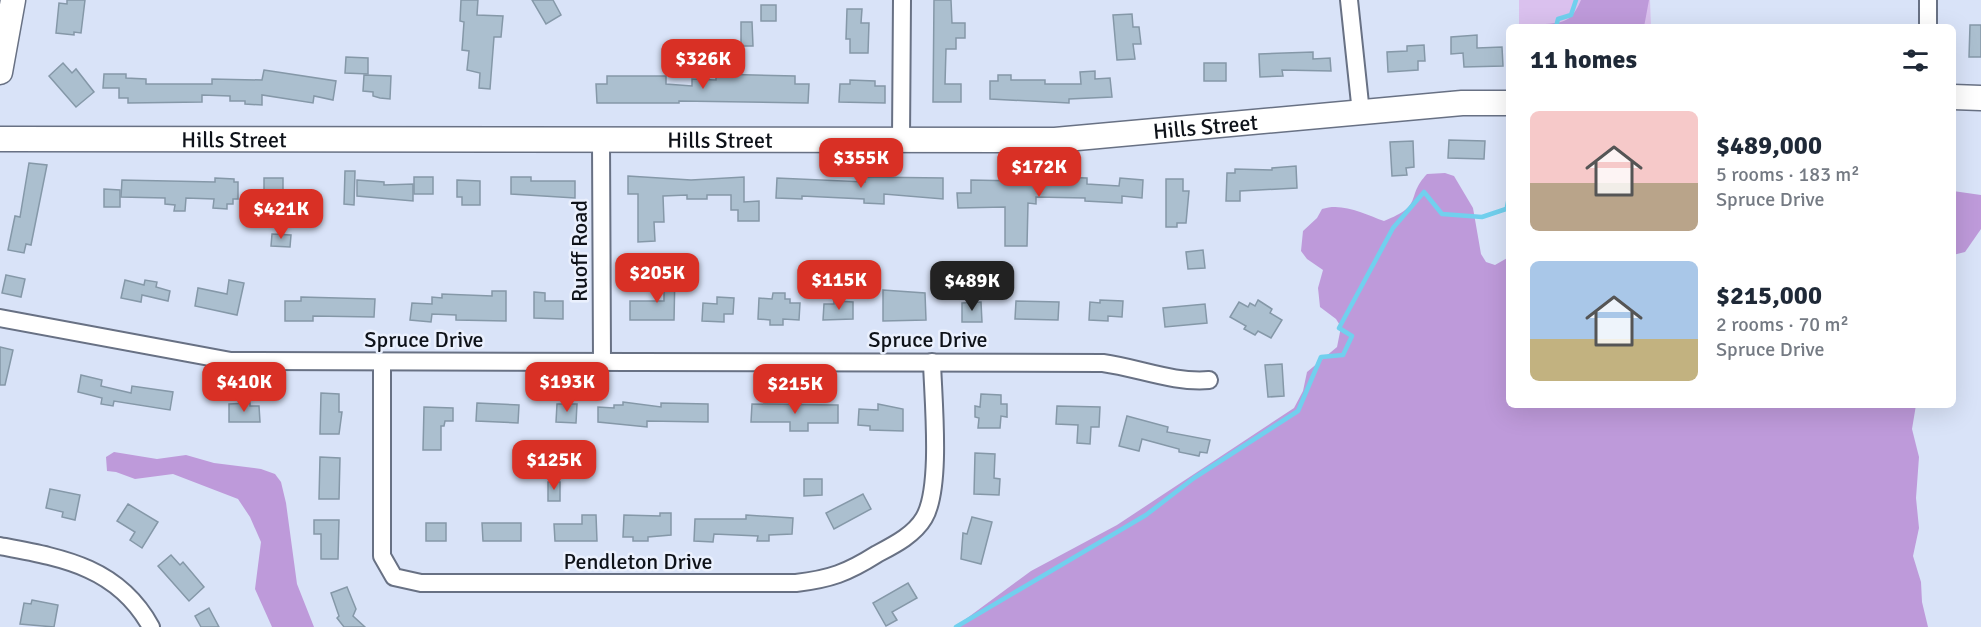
<!DOCTYPE html>
<html lang="en">
<head>
<meta charset="utf-8">
<style>
	:root { --surface:#fff; --page:#f2f2f3; --text:#1f2937; --muted:#747a83; --accent:#d93025 }
	body { margin:0; font-family:Signika,sans-serif; background:var(--page); color:var(--text); height:100vh; display:flex; flex-direction:column; font-size:22px; white-space:nowrap }
	* { box-sizing:border-box; margin:0 }
	p { font-size:20px; color:var(--muted) }
	.icon { flex:none; width:33px; height:33px; fill:none; stroke:currentColor; stroke-width:2; stroke-linecap:round; stroke-linejoin:round }
	.map { position:relative; flex:1; overflow:hidden }
	.details { position:absolute; left:1506px; top:24px; width:450px; height:384px; display:flex; flex-direction:column; background:var(--surface); border-radius:9px; box-shadow:0 6px 24px #0002 }
	.details>* { flex:none }
	.price { position:absolute; translate:-50% -51px; padding:0 14px; border-radius:12px; background:var(--accent); color:#fff; font-size:20px; line-height:39px; filter:drop-shadow(0 2px 3px #0008) }
	.price::after { content:''; position:absolute; left:50%; top:36px; width:18px; height:14px; margin-left:-9px; background:inherit; clip-path:polygon(0 0,100% 0,50% 100%) }
	.price.selected { background:#222; color:#fff }
	ul { padding:0; list-style:none }
	li { display:flex; align-items:center; gap:18px; height:150px; padding:0 24px }
	li span { display:grid; place-items:center; flex:none; width:168px; height:120px; border-radius:9px; color:#555 }
	li>.icon { margin-inline-start:auto }
	span .icon { width:72px; height:72px; fill:#fffc; stroke-width:1 }
	li b { font-size:26px }
	h2 { display:flex; justify-content:space-between; align-items:center; height:72px; padding:0 24px; font-size:26px }
	.map>svg:first-child { display:block }
	.green { fill:#dac1ee }
	.forest { fill:#be9ada }
	.lines { fill:none; stroke-linecap:round; stroke-linejoin:round }
	.stream { stroke:#71d0ee; stroke-width:4.5 }
	.building { fill:#abbfcf; stroke:#8598a8; stroke-width:1.5 }
	.street-casing { stroke:#687184; stroke-width:20 }
	.secondary-casing { stroke:#687184; stroke-width:27 }
	.street { stroke:#fff; stroke-width:16 }
	.secondary { stroke:#fff; stroke-width:24 }
	.labels { text-anchor:middle; stroke-width:5; stroke-linejoin:round; paint-order:stroke }
	.street-label { font-size:22px; fill:#0e1219; stroke:#eaf0fd }
</style>
</head>
<body>
<div class="map">
<svg width="1981" height="627" viewBox="0 0 1981 627">
	<rect width="100%" height="100%" fill="#d9e3f8"/>
	<polygon class="green" points="1519,0 1650,0 1651,27 1519,27"/>
	<g class="forest">
		<path d="M1581,0H1649L1644,27H1532C1559,19 1568,30 1581,0Z"/>
		<path d="M1445,173L1454,176L1473,208L1481,254L1486,262L1495,265L1509,257V405H1916L1912,429L1919,457L1916,498L1919,528L1913,556L1921,582L1922,602L1928,627H955L1031,571L1117,525L1294,408L1303,391L1307,372L1337,347L1341,327L1336,319L1320,307L1318,288L1323,270L1307,259L1301,251L1303,231L1317,218L1322,209C1342,202 1365,214 1384,221C1425,205 1405,197 1427,174Z"/>
		<polygon points="1953,191 1981,195 1981,229 1965,252 1953,255"/>
		<polygon points="114,452 157,459 186,455 214,463 261,469 275,474 281,482 286,503 297,584 314,627 272,627 255,589 261,542 250,517 238,499 173,474 135,479 116,472 107,471 106,457"/>
	</g>
	<g class="lines">
		<g class="stream">
			<polyline points="1556,27 1558,19 1571,15 1576,0"/>
			<polyline points="1507,207 1509,197"/>
			<polyline points="956,627 1146,515 1194,478 1298,411 1321,357 1343,355 1352,336 1339,328 1393,228 1424,192 1442,214 1482,217 1509,208"/>
		</g>
	</g>
	<g class="building">
		<polygon points="67,0 85,0 81,33 74,32 74,35 56,33 59,3 67,4"/>
		<polygon points="461,0 478,0 477,15 503,16 501,37 494,37 490,89 479,88 480,73 467,70 469,51 462,50 464,22 460,21"/>
		<polygon points="532,0 553,0 561,15 546,24"/>
		<polygon points="934,0 951,0 952,23 965,23 965,38 956,38 956,49 946,49 945,84 961,84 961,102 933,102"/>
		<rect x="761" y="5" width="15" height="16"/>
		<polygon points="847,9 862,9 861,23 869,23 868,53 850,53 850,39 846,39"/>
		<polygon points="1132,14 1133,27 1139,27 1141,44 1133,44 1135,59 1117,60 1113,15"/>
		<polygon points="741,22 752,22 753,46 741,46"/>
		<polygon points="1970,25 1981,25 1981,57 1969,57"/>
		<polygon points="1477,35 1477,48 1502,47 1503,66 1464,67 1463,53 1451,54 1451,37"/>
		<polygon points="1424,45 1425,61 1418,61 1418,70 1388,72 1387,52 1407,51 1407,46"/>
		<polygon points="1313,52 1313,59 1330,58 1331,71 1282,70 1283,76 1260,77 1259,54"/>
		<polygon points="346,57 368,58 368,74 345,73"/>
		<polygon points="63,63 72,73 76,69 94,92 76,107 49,76"/>
		<rect x="1204" y="63" width="22" height="18"/>
		<polygon points="264,70 336,81 333,100 314,96 313,103 262,95 262,105 245,104 245,101 230,101 230,96 202,95 202,102 128,103 128,98 119,98 119,88 103,88 104,74 126,74 126,78 146,79 146,84 212,84 212,79 262,80"/>
		<polygon points="1095,71 1095,79 1110,78 1112,97 1069,99 1069,103 990,99 990,81 998,81 998,75 1011,75 1011,80 1045,80 1045,84 1081,84 1080,72"/>
		<polygon points="716,74 795,76 795,84 809,84 808,103 679,101 679,103 597,103 596,84 607,84 607,76 666,76 666,84 692,86 692,79 716,80"/>
		<polygon points="364,75 391,76 390,99 380,98 373,96 373,92 363,91"/>
		<polygon points="850,80 875,81 875,86 885,86 885,103 839,102 840,84 850,84"/>
		<polygon points="1449,140 1485,141 1484,159 1448,158"/>
		<polygon points="1413,141 1414,167 1406,168 1407,175 1392,176 1390,142"/>
		<polygon points="29,163 47,165 31,245 26,244 24,253 8,250 15,216 20,217"/>
		<polygon points="1296,166 1297,188 1240,191 1240,201 1226,201 1227,173 1235,173 1235,169 1272,170 1272,168"/>
		<polygon points="345,171 355,171 354,205 344,204"/>
		<polygon points="628,176 691,180 744,177 744,202 759,201 759,221 738,221 738,210 731,210 731,195 707,195 707,199 687,199 687,195 663,196 664,222 654,222 655,241 638,242 638,194 628,194"/>
		<polygon points="1020,176 1087,178 1087,184 1119,186 1120,178 1143,180 1142,198 1122,196 1122,203 1085,201 1085,198 1036,197 1036,204 1028,203 1027,246 1005,246 1005,207 958,208 957,193 971,193 971,180 1020,181"/>
		<rect x="414" y="177" width="19" height="17"/>
		<polygon points="511,177 531,177 531,181 575,181 575,198 511,194"/>
		<polygon points="865,177 943,178 943,199 884,194 884,204 864,203 864,199 802,196 802,199 776,198 777,178 865,182"/>
		<polygon points="215,178 234,179 234,182 238,182 238,199 233,199 233,204 227,204 227,209 213,208 214,199 186,198 185,211 174,211 175,205 165,204 165,198 121,197 122,180 215,182"/>
		<polygon points="264,178 283,178 283,204 260,203 260,192 264,192"/>
		<polygon points="1166,179 1183,179 1183,191 1189,191 1186,223 1177,223 1177,227 1166,227"/>
		<polygon points="357,180 384,182 384,185 413,184 413,201 357,196"/>
		<polygon points="457,180 480,181 480,205 462,205 462,197 457,197"/>
		<polygon points="104,189 120,190 120,207 104,207"/>
		<polygon points="272,234 291,235 290,247 271,246"/>
		<polygon points="1203,250 1205,268 1188,269 1186,252"/>
		<polygon points="664,272 675,272 674,320 630,320 630,301 664,301"/>
		<polygon points="6,275 25,279 21,297 2,293"/>
		<polygon points="125,280 144,285 145,280 157,282 156,287 170,291 168,301 142,295 141,302 121,298"/>
		<polygon points="229,280 244,283 237,315 195,306 198,288 227,294"/>
		<polygon points="851,280 867,281 867,297 850,296"/>
		<polygon points="883,290 925,293 926,320 883,321"/>
		<polygon points="492,291 506,291 506,321 456,320 456,315 432,314 431,322 410,320 412,303 432,304 432,297 442,298 442,294 492,296"/>
		<polygon points="534,292 545,293 545,301 563,301 563,319 534,318"/>
		<polygon points="773,293 785,293 785,299 790,299 790,303 800,303 799,320 783,319 783,325 770,325 770,320 758,319 759,298 772,299"/>
		<polygon points="301,297 375,299 374,317 313,316 313,321 285,321 285,301 301,301"/>
		<polygon points="717,297 734,298 733,314 724,314 724,322 702,321 703,303 717,304"/>
		<polygon points="1100,300 1123,301 1122,317 1108,316 1108,321 1089,320 1090,302 1100,303"/>
		<polygon points="1258,300 1272,309 1270,313 1282,320 1271,338 1258,331 1255,335 1244,329 1246,326 1230,317 1239,302 1248,307 1250,303 1255,306"/>
		<polygon points="834,301 853,302 853,319 823,320 824,304 834,304"/>
		<polygon points="1016,301 1059,302 1058,320 1015,319"/>
		<polygon points="981,302 982,322 962,322 962,303"/>
		<polygon points="1205,304 1207,323 1165,327 1163,308"/>
		<polygon points="0,347 13,350 5,385 0,385"/>
		<polygon points="1282,364 1284,396 1268,397 1265,365"/>
		<polygon points="81,375 102,380 101,386 131,393 132,386 173,392 170,410 114,401 113,406 101,404 102,398 78,392"/>
		<polygon points="321,393 339,394 339,412 342,412 339,434 320,434"/>
		<polygon points="981,394 1001,395 1001,404 1007,404 1007,417 1001,416 1000,428 978,428 979,418 975,417 975,406 980,407"/>
		<polygon points="623,402 661,407 661,403 708,404 708,422 647,421 647,427 598,422 598,407 614,408 614,405 623,405"/>
		<polygon points="250,403 250,406 259,406 260,422 229,422 229,404"/>
		<polygon points="477,403 519,405 518,423 476,421"/>
		<polygon points="557,404 577,404 576,423 556,422"/>
		<polygon points="752,404 838,405 838,423 808,423 808,431 790,431 790,422 751,422"/>
		<polygon points="878,404 903,409 903,431 870,430 870,426 858,425 859,409 878,410"/>
		<polygon points="1057,406 1100,407 1099,427 1091,427 1090,444 1077,443 1078,425 1056,424"/>
		<polygon points="424,407 453,408 453,421 445,421 444,426 441,426 441,450 423,450"/>
		<polygon points="1127,416 1168,427 1167,432 1210,440 1207,453 1200,452 1199,456 1179,452 1179,449 1142,439 1139,451 1119,446"/>
		<polygon points="975,453 995,454 994,478 1000,479 999,495 974,494"/>
		<polygon points="320,457 340,458 339,499 319,499"/>
		<polygon points="804,479 822,479 822,495 804,496"/>
		<rect x="548" y="482" width="12" height="19"/>
		<polygon points="50,489 80,495 75,520 62,517 63,512 46,508"/>
		<polygon points="863,494 871,509 834,529 826,513"/>
		<polygon points="128,504 158,522 142,548 130,540 135,532 117,521"/>
		<polygon points="660,513 671,513 671,535 648,537 648,541 633,541 633,537 623,537 624,515 660,516"/>
		<polygon points="582,515 596,515 597,541 555,541 554,524 582,524"/>
		<polygon points="746,515 793,518 792,534 769,535 769,541 757,541 758,536 714,534 713,542 694,541 695,519 746,519"/>
		<polygon points="972,517 992,522 981,564 961,559 963,533 967,534"/>
		<polygon points="314,520 339,520 338,559 321,559 321,534 314,534"/>
		<rect x="426" y="523" width="20" height="18"/>
		<polygon points="482,523 521,523 521,541 483,541"/>
		<polygon points="171,555 180,565 183,562 204,587 189,601 158,566"/>
		<polygon points="908,583 917,598 892,612 897,620 886,626 873,603"/>
		<polygon points="347,587 356,609 353,616 365,627 344,627 337,618 339,616 331,593"/>
		<polygon points="32,600 58,605 54,627 20,624 24,603 31,604"/>
		<polygon points="209,608 219,627 201,627 195,616"/>
	</g>
	<g class="lines">
		<g class="street-casing">
			<g id="street">
				<polyline points="1349,0 1361,113"/>
				<polyline points="1928,0 1928,27"/>
				<polyline points="901,139 902,0"/>
				<polyline points="601,142 602,360"/>
				<path d="M0,318L231,361L1103,363C1139,368 1173,383 1209,380"/>
				<path d="M382,362V556L394,577L421,583H796C830,579 847,573 877,554C894,545 914,535 924,518C942,488 933,399 932,362"/>
				<path d="M0,546C63,558 118,567 151,627"/>
			</g>
		</g>
		<g class="secondary-casing">
			<g id="secondary">
				<polyline points="0,72 13,0"/>
				<polyline points="1953,97 1981,98"/>
				<path id="s1" d="M0,139L1055,140L1462,103H1509"/>
			</g>
		</g>
		<use href="#street" class="street"/>
		<use href="#secondary" class="secondary"/>
	</g>
	<g class="labels">
		<g class="street-label">
			<text dy="8" stroke="none"><textPath href="#s1" startOffset="1206">Hills Street</textPath></text>
			<text dy="8" stroke="none"><textPath href="#s1" startOffset="234">Hills Street</textPath></text>
			<text dy="8" stroke="none"><textPath href="#s1" startOffset="720">Hills Street</textPath></text>
			<text transform="translate(579 251) rotate(-90)" y="8">Ruoff Road</text>
			<text x="424" y="347">Spruce Drive</text>
			<text x="928" y="347">Spruce Drive</text>
			<text x="638" y="569">Pendleton Drive</text>
		</g>
	</g>
</svg>
<b class="price" style="left:703px;top:90px">$326K</b>
<b class="price" style="left:861px;top:189px">$355K</b>
<b class="price" style="left:1039px;top:198px">$172K</b>
<b class="price" style="left:281px;top:240px">$421K</b>
<b class="price" style="left:657px;top:304px">$205K</b>
<b class="price" style="left:839px;top:311px">$115K</b>
<b class="price selected" style="left:972px;top:312px">$489K</b>
<b class="price" style="left:244px;top:413px">$410K</b>
<b class="price" style="left:567px;top:413px">$193K</b>
<b class="price" style="left:795px;top:415px">$215K</b>
<b class="price" style="left:554px;top:491px">$125K</b>
<section class="details">
<h2>11 homes<svg class="icon" aria-label="filters" viewBox="0 0 24 24"><path d="M4 7h16M4 17h16"/><circle cx="9" cy="7" r="2"/><circle cx="15" cy="17" r="2"/></svg></h2>
<ul>
<li><span style="background:linear-gradient(#f6c9c9 60%,#b9a48a 0)"><svg class="icon" aria-label="home" viewBox="0 0 24 24"><path d="M3 11l9-7 9 7M6 9v11h12V9"/></svg></span><div><b>$489,000</b><p>5 rooms · 183 m²</p><p>Spruce Drive</p></div></li>
<li><span style="background:linear-gradient(#a9c7e8 65%,#c2b280 0)"><svg class="icon" aria-label="home" viewBox="0 0 24 24"><path d="M3 11l9-7 9 7M6 9v11h12V9"/></svg></span><div><b>$215,000</b><p>2 rooms · 70 m²</p><p>Spruce Drive</p></div></li>
</ul>
</section>
</div>
</body>
</html>
